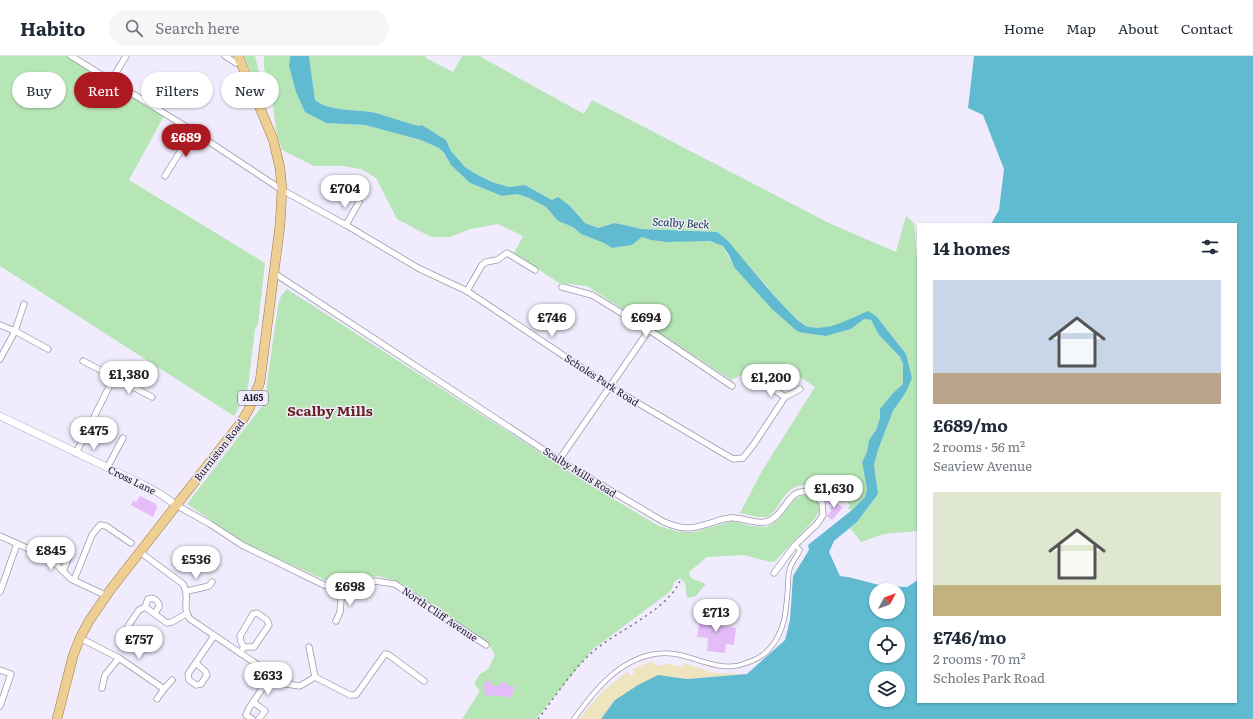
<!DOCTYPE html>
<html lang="en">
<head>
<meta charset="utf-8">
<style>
	:root { --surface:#fff; --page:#f6f6f7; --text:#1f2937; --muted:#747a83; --line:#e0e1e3; --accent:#ac1921 }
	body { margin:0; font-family:Literata,serif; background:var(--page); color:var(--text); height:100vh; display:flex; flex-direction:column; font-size:15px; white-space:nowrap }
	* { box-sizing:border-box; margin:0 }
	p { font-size:13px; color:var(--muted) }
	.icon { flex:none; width:22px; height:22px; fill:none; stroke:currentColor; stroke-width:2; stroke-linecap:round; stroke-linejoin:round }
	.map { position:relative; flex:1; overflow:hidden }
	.sheet { position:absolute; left:917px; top:167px; width:320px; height:480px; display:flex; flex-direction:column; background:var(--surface); border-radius:0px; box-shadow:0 1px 3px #0004 }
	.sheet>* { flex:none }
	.banner { position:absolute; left:12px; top:16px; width:380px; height:36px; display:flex; gap:8px }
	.needle { width:26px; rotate:49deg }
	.fabs { position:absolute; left:869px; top:527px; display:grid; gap:8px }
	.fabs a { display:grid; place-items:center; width:36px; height:36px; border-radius:50%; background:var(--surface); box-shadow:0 1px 3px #0004; font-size:20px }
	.price { position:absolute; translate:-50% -34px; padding:0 9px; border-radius:14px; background:#fff; color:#222; font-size:13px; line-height:26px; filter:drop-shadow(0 1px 2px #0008) }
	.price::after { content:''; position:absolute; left:50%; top:24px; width:12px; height:9px; margin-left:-6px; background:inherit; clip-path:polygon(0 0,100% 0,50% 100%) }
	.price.selected { background:var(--accent); color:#fff }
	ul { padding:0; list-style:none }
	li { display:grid; align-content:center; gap:8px; height:212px; padding:0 16px }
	li span { display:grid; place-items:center; height:124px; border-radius:0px; color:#555 }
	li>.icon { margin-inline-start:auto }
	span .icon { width:72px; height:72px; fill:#fffc; stroke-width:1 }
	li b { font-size:17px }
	h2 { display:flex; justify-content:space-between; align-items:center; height:48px; padding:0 16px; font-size:17px }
	.tag { padding:0 14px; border-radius:18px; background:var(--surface); box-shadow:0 1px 3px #0004; font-size:14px; line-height:36px }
	.tag.selected { background:var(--accent); color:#fff }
	header { display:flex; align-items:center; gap:24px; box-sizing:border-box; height:56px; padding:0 20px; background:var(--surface); border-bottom:1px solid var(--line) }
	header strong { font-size:19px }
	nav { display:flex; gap:22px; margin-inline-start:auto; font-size:14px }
	.search { width:280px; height:36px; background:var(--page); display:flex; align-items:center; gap:10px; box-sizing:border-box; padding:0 14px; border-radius:22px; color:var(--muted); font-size:15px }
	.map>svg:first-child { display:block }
	.green { fill:#b6e6b6 }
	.sand { fill:#eee5bf }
	.water { fill:#60bbd0; fill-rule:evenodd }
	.building { fill:#e4bcf8 }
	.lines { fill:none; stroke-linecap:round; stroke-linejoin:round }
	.pedestrian-casing { stroke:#9f98ad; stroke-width:5.5 }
	.minor-casing { stroke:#9f98ad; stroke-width:7 }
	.tertiary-casing { stroke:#9f98ad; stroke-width:8 }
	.primary-casing { stroke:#9d7b3e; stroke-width:10 }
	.pedestrian { stroke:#fff; stroke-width:4 }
	.minor { stroke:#fff; stroke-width:5.5 }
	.tertiary { stroke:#fff; stroke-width:7 }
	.primary { stroke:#edce93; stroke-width:9 }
	.rail { stroke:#75717d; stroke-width:1.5; stroke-dasharray:2 4; stroke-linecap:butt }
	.labels { text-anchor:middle; stroke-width:3; stroke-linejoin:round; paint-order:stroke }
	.shield { fill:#f0ebfd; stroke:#5e5b66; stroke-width:1 }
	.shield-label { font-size:9px; font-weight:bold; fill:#201d25 }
	.street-label { font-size:10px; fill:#201d25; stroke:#f0ebfd }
	.water-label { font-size:11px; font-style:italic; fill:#023039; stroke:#f0ebfd }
	.district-label { font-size:14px; font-weight:bold; fill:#682320; stroke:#f0ebfd }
</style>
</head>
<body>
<header>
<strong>Habito</strong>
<div class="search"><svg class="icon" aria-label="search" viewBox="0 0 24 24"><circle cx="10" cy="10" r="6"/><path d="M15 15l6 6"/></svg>Search here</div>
<nav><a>Home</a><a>Map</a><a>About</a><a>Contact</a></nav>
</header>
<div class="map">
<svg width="1253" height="663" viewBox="0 0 1253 663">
	<rect width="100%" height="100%" fill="#f0ebfd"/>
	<g class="green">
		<polygon points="0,0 71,0 165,58 129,124 265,207 258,268 255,273 248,331 244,343 234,360 0,210"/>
		<polygon points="244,0 255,0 267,46 266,52"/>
		<path d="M264,0H290L289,10L305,56L326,67L365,69L421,84L439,92L443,97L451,109L470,127L502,140L517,138L529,142L546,151L558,165L573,171L581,178L604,187L612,192L632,189L642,181C650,182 657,186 666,186C688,186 702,181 723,190L734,211L804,277L826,280L851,273L864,263L871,264L879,279L900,301L903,308V328L892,338L880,353V362L876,374L869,384L867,396L862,406L867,434L865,441L852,454L848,453L850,449L846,445L844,447L840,446L842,443L832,437H822C817,432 813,429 805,429C784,429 782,451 768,461H758L740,457L762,415L815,331L800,321L770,318L749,316L731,324L587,230L559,227L514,197L523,180L498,168L470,173L450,181H431L397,163L376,122L361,113L342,110H314L282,94L276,74L273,49L264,12Z"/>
		<path d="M309,0H426V2L453,16L462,0H479L584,58L592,44L829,167L896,196L906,160L914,167L918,215V475L884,478L861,486L850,472L857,466L878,438L874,409L878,394L893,355L906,336V298L877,261L855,260L842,268L825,272L807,271L789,256L750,211L717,176L642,173L615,167L598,172L585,167L570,150L552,144L525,129L509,131L492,126L476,118L465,111L451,95L446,84L422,69L418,70C404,66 390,61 376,57C358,53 329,56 315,44Z"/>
		<polygon points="287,233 595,432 659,470 679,476 694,476 733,465 751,470 767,471 777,465 795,443 804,439 811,440 818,445 820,454 813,465 775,505 770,506 744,499 707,501 689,516 691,522 706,528 696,540 687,542 685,527 680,522 674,526 672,533 667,538 593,593 536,663 462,663 480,635 474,628 480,618 488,613 495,599 488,587 402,528 393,524 378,520 338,527 325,524 248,489 187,448 263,349 265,342 278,249 281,240"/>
	</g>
	<polygon class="sand" points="653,605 656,610 669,608 683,611 684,607 715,617 747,618 687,623 658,619 615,644 601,663 579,663 601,637 628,615 630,620 634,618 632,613"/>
	<path class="water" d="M290,0H309L315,44C328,56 359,53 376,57C390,61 404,66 418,70L422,69L446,84L451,95L465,111L476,118L492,126L509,131L525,129L552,144L558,141L570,150L585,167L598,172L615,167L642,173L717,176L727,184C740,198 795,269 809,271C831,275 848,263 868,255L877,261L906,298L912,322L906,336L893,355L878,394L874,409L878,438L857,466L834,485L829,496L840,520L848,521L883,530L907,531L918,524V646H1236V168H991L999,154L1004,113L983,59L968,52L974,0H1253V663H601L615,644L638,629L658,619L687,623L747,618L785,584L790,564L793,520L809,494L808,489L852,454L865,441L867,433L862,406L867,396L869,384L876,374L880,362V353L892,338L903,328V308L900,301L879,279L871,264L864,263L851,273L826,280L804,277L797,275L772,253L734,211L729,199L723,190L710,185L666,186L651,184L642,181L632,189L612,192L604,187L581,178L573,171L558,165L546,151L529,142L517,138L502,140L470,127L451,109L444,97L439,92L421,84L365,69L326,67L305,56L296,36L289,10ZM876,534H898V556H876ZM876,578H898V600H876ZM876,622H898V644H876Z"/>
	<g class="building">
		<polygon points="140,440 156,448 157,452 153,461 131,449 133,445 136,446"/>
		<polygon points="826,442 843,451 832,464 827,460 832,454 830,453 832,450 826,446"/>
		<polygon points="701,559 722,560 721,570 736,572 734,589 726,588 725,597 707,595 708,582 697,581"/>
		<polygon points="487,625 492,625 492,629 502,630 502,626 508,626 508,630 514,630 514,638 512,638 511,641 484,639 485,634 483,634 484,627 486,627"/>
	</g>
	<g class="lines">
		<g class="pedestrian-casing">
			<path id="pedestrian" d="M574,663C594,635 618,604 655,598C687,592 715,620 746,607C756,604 765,599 771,591C786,573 786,552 788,530C788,525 788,518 790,512C792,506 797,500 800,494L795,489"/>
		</g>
		<g class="minor-casing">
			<g id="minor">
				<polyline points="71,0 193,75 282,134 346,169 418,212 467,235 609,330 733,403 743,402 754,388 785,341 800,333"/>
				<polyline points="225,0 236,7 240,6"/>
				<polyline points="111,25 126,0"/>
				<polyline points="165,120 193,75"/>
				<polyline points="346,169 359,146"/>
				<path d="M274,217L559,404L664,466C685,475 692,473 714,466C721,464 728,461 735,462C747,463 760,470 771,464C789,454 787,429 814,437L822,447L823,459L817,468L795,489L774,517"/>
				<polyline points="562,231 592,239 649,274 732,330"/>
				<polyline points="467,235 482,209 486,206 497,204 507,197 535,214"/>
				<polyline points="0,269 15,275 48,293"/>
				<polyline points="0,303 15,275 24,248"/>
				<polyline points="114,321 152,341"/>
				<polyline points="767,329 785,341"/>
				<polyline points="76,397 114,321 83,305"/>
				<polyline points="559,404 649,274"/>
				<polyline points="107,412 123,382"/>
				<polyline points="176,449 210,468 242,489 324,529 342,532 375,525 395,528 486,589"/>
				<polyline points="0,480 51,503 71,523 107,540"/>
				<path d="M140,496L183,528C191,542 181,550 190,563L286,628L300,630L315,621L350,639H356L385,598L389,599L424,625"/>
				<polyline points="63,515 69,501"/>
				<polyline points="74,524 92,479 100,469 106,470 131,487"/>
				<polyline points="188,535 209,530 212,526"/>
				<polyline points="0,536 17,488"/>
				<path d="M155,557L159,551V548C156,543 153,541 148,543L145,551L167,567L172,566L186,558"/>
				<polyline points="336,565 340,556 342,532"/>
				<polyline points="128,570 139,554 145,551"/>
				<polyline points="80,582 119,602 164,633 157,643"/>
				<polyline points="309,591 315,621"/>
				<polyline points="240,597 244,591 241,586 240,580 253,558 257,557 267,564 269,569 254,591 244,591"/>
				<polyline points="196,607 205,615 207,619 201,628 196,629 189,624 188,618 214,580"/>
				<polyline points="0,614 11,618 0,650"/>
				<polyline points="102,632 105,619 119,602"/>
				<polyline points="164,633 172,624"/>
				<polyline points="253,646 265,655 259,663"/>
				<polyline points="252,663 246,659 249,652 272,618"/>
			</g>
		</g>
		<g class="tertiary-casing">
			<polyline id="tertiary" points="0,360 142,428 162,439 176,449"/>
		</g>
		<g class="primary-casing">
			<polyline id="primary" points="57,663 73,600 80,582 89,565 111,533 242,365 249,353 260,326 280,169 282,134 280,112 273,83 238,0"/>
		</g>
		<use href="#pedestrian" class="pedestrian"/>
		<use href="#minor" class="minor"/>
		<use href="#tertiary" class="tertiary"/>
		<use href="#primary" class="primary"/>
		<path class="rail" d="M538,663C556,640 572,613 595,594C620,573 666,555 680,525"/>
	</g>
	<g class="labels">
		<rect class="shield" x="238" y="335" width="30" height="14" rx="3"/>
		<g class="shield-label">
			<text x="253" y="345">A165</text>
		</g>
		<g class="street-label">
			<text transform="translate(602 324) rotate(33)" y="4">Scholes Park Road</text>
			<text transform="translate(219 394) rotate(-52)" y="4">Burniston Road</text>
			<text transform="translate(580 416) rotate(32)" y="4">Scalby Mills Road</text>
			<text transform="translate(132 424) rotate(26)" y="4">Cross Lane</text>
			<text transform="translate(440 558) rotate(34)" y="4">North Cliff Avenue</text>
		</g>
		<g class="water-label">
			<text transform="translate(681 167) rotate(3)" y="4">Scalby Beck</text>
		</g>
		<g class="district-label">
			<text x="330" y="360">Scalby Mills</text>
		</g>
	</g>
</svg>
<div class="fabs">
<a><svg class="needle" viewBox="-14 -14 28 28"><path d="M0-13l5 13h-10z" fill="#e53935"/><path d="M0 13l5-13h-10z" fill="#747a83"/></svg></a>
<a><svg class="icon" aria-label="locate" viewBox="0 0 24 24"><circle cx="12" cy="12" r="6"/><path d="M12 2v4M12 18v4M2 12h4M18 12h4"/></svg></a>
<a><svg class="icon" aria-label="layers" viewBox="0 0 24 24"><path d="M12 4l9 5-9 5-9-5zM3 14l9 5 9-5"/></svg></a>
</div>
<b class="price selected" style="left:186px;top:102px">£689</b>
<b class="price" style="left:345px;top:153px">£704</b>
<b class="price" style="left:552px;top:282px">£746</b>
<b class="price" style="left:646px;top:282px">£694</b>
<b class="price" style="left:129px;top:339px">£1,380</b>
<b class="price" style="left:771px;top:342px">£1,200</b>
<b class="price" style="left:94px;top:395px">£475</b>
<b class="price" style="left:834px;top:453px">£1,630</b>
<b class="price" style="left:51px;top:515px">£845</b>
<b class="price" style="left:196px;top:524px">£536</b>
<b class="price" style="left:350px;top:551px">£698</b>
<b class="price" style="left:716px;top:577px">£713</b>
<b class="price" style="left:139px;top:604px">£757</b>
<b class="price" style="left:268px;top:640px">£633</b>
<div class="banner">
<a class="tag">Buy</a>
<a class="tag selected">Rent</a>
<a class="tag">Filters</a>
<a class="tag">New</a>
</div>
<section class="sheet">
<h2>14 homes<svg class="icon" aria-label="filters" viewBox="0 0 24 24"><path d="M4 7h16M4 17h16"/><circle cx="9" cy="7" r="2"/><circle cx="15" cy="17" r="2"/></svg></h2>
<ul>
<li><span style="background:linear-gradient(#c9d6e8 75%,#b9a48a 0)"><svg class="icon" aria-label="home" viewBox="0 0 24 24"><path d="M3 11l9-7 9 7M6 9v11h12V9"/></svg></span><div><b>£689/mo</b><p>2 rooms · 56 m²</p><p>Seaview Avenue</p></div></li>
<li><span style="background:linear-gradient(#dfe7d0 75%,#c2b280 0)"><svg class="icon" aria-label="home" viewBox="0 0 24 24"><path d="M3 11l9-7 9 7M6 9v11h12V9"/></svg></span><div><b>£746/mo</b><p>2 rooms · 70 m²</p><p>Scholes Park Road</p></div></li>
</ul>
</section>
</div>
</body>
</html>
